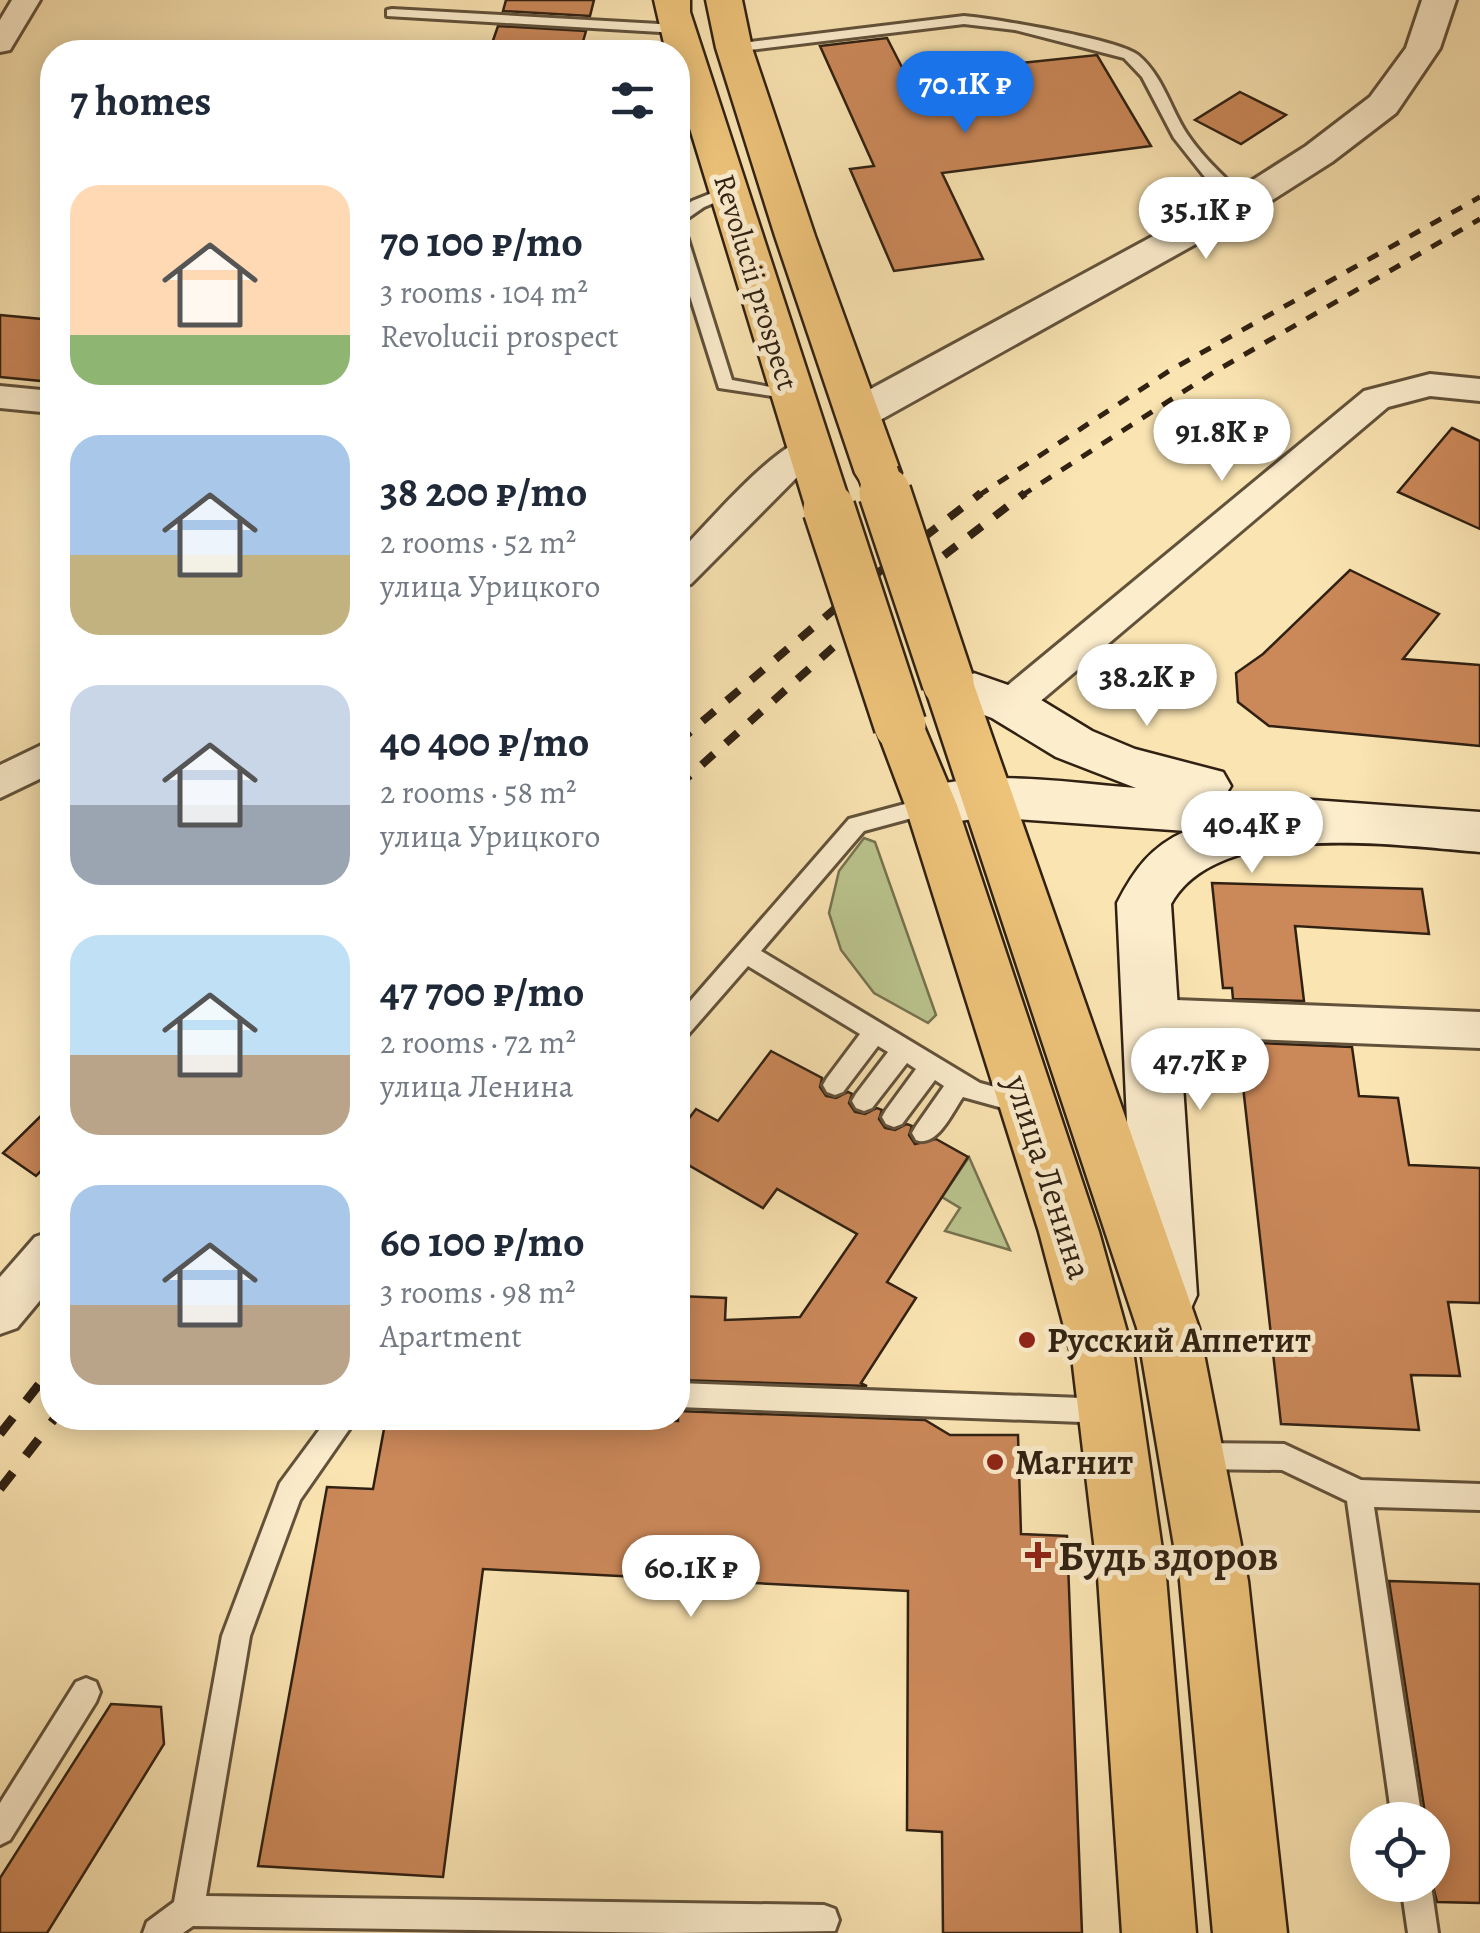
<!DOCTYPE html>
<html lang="en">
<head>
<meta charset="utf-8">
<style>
	:root { --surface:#fff; --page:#f2f2f3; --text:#1f2937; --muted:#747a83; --accent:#1a73e8 }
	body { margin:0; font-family:Alegreya,serif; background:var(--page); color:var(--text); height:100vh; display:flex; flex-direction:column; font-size:38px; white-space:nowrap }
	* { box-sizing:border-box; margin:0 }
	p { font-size:32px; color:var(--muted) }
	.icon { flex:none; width:55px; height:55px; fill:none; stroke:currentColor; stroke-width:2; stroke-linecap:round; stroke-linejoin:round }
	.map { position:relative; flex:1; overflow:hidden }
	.details { position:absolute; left:40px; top:40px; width:650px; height:1390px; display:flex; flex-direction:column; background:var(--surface); border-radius:40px; box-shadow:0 5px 25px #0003 }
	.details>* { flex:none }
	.controls { position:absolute; left:1350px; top:1802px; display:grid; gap:20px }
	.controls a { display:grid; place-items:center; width:100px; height:100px; border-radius:50%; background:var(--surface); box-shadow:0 5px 25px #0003; font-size:50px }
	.price { position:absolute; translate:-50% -85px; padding:0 22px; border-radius:35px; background:#fff; color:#222; font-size:32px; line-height:65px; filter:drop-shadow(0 2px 5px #0008) }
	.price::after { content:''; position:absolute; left:50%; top:60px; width:30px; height:22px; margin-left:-15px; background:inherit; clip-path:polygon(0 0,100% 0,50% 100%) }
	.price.active { background:var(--accent); color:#fff }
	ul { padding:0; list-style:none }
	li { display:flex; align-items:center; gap:30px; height:250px; padding:0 30px }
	li span { display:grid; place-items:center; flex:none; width:280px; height:200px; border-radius:30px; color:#555 }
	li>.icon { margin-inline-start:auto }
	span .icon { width:120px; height:120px; fill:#fffc; stroke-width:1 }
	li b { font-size:42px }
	h2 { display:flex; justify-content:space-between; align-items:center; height:120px; padding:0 30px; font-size:42px }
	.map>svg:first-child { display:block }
	.green { fill:#bbc58e; stroke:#767350; stroke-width:2.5 }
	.building { fill:#cb8859; stroke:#302113; stroke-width:2.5 }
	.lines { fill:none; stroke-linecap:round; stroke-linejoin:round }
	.service-casing { stroke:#62523b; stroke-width:6 }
	.minor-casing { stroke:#62523b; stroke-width:6 }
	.tertiary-casing { stroke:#62523b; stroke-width:6 }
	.secondary-casing { stroke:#302113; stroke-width:5 }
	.primary-casing { stroke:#302113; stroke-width:5 }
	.service { fill:#fcedcd; fill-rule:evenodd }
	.minor { fill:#fcedcd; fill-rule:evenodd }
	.tertiary { fill:#fcedcd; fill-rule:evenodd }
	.secondary { fill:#fcedcd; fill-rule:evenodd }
	.primary { fill:#edc279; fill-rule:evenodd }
	.rail-far2 { stroke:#302113; stroke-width:5; stroke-dasharray:12 12; stroke-linecap:butt }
	.rail-far1 { stroke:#302113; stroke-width:8; stroke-dasharray:16 16; stroke-linecap:butt }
	.rail { stroke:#302113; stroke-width:9; stroke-dasharray:21 21; stroke-linecap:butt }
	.primary-bridge-far1-casing { stroke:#302113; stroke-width:44; stroke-linecap:butt }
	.primary-bridge-casing { stroke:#302113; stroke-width:56; stroke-linecap:butt }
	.primary-bridge-far1 { stroke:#edc279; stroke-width:40 }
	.primary-bridge { stroke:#edc279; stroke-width:51 }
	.poi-dot { fill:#8f2418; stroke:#fcedcd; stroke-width:4 }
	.labels { text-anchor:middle; stroke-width:10; stroke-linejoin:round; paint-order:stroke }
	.far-street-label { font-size:30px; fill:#302113; stroke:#fcedcd }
	.street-label { font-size:35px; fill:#302113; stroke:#fcedcd }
	.poi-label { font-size:35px; font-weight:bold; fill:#302113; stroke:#fcedcd; text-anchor:start }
	.near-poi-label { font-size:42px; font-weight:bold; fill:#302113; stroke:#fcedcd; text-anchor:start }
</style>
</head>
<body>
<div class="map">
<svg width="1480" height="1933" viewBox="0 0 1480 1933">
	<rect width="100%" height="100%" fill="#fae4b2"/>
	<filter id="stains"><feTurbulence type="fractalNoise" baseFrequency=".002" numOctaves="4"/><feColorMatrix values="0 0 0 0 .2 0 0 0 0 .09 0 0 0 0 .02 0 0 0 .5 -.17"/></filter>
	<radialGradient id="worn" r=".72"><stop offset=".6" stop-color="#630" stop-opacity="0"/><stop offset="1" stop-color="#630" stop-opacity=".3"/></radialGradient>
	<g class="green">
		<polygon points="864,838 875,842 936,1015 928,1023 874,993 841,950 829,913 839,871"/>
		<polygon points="969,1157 1010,1250 945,1231 960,1208 942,1197"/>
	</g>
	<g class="building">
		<polygon points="506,0 594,0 590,16 503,11"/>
		<polygon points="498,26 586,31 580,52 489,52"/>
		<polygon points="887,38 906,75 1097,55 1151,146 942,173 983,259 894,271 850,169 874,166 820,46"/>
		<polygon points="1240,92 1286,115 1241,144 1195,120"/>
		<polygon points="0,315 52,320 52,382 0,377"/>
		<polygon points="1452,428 1480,441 1480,529 1398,492"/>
		<polygon points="1350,570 1439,614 1403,659 1480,665 1480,746 1269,726 1238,702 1236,673 1263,654"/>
		<polygon points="1212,883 1422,889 1429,934 1295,926 1304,1001 1233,999 1232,988 1223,988"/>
		<polygon points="1238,1042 1352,1047 1359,1096 1398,1098 1409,1165 1480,1168 1480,1303 1448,1302 1460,1376 1411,1375 1419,1430 1281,1424"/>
		<polygon points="771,1051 822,1078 820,1087 826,1096 836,1098 848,1092 852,1094 849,1103 855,1112 865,1114 877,1108 882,1110 879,1119 885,1128 895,1130 907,1124 912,1126 909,1135 915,1144 936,1139 968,1157 887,1282 916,1298 861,1383 867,1386 678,1380 678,1296 726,1298 725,1320 800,1317 857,1234 777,1189 763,1208 678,1159 678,1133 696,1109 718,1121"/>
		<polygon points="52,1105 52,1160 36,1176 3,1153"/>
		<polygon points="678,1411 925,1420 950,1435 1018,1435 1021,1534 1067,1536 1082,1933 943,1933 942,1832 907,1830 908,1591 483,1569 443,1877 258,1866 327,1487 373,1489 386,1418 678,1421"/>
		<polygon points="1389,1581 1480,1584 1480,1903 1437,1902 1432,1882 1432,1820 1426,1820"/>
		<polygon points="111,1704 161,1707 164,1744 47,1933 0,1933 0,1878"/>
	</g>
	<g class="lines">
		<g class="service-casing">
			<g id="service">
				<polygon points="392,9 677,25 684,29 677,33 387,16 387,10"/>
				<path d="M964,16C995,19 1118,39 1138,55C1163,76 1170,108 1187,134C1205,161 1229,180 1250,203L1236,206L1212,186L1174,138L1142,77L1124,58L1015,30L964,24L734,52L727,48L734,44Z"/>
				<polygon points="727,187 733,189 733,195 704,207 678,225 678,212 692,201"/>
				<polygon points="678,228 686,233 732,380 798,392 798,400 719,388 678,258"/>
				<path d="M931,797L942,805L938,811L864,831L761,951L980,1083L1032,1097L1036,1104L1032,1111L1024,1114L963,1097C952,1113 937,1148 916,1140L912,1133L916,1126L944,1086L935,1080L902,1124L894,1127L886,1124L882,1117L886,1110L916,1069L907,1063L872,1108L864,1111L856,1108L852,1101L856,1094L888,1052L878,1046L843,1092L835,1095L827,1092L823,1085L827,1078L860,1034L748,966L686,1037L678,1039V1015L849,819Z"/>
				<polygon points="678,1383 1108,1399 1117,1402 1121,1411 1117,1420 1108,1423 678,1407"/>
				<polygon points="328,1418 357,1418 300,1500 250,1636 206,1896 824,1905 835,1909 839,1920 835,1931 673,1933 193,1926 183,1933 143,1933 147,1922 174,1902 222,1636 280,1483"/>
				<polygon points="1195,1443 1284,1444 1361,1480 1480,1484 1480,1510 1374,1507 1422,1820 1392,1820 1347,1501 1282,1470 1195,1469 1186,1465 1182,1456 1186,1447"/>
				<polygon points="86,1678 96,1682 100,1692 96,1702 10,1840 0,1845 0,1803 76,1682"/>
				<polygon points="1401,1885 1431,1885 1438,1933 1408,1933"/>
			</g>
		</g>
		<g class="minor-casing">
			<g id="minor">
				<polygon points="12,0 40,0 10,50 0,52 0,20"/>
				<polygon points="1430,374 1480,379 1480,401 1430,396 1388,407 1024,715 1010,719 996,715 991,705 996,695 1364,391"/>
				<polygon points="0,386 52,391 52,413 0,408"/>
				<path d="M809,437L821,440L826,448L691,584L678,588V554C707,524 772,447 809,437Z"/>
				<polygon points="52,740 52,773 0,798 0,765"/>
				<polygon points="1150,999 1480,1012 1480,1048 1150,1035 1135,1030 1128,1017 1135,1004"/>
				<polygon points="52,1231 52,1286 17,1328 0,1334 0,1277 35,1237"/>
			</g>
		</g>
		<g class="tertiary-casing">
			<polygon id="tertiary" points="1422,0 1456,0 1440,48 1396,113 1332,162 1255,211 873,424 858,428 843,424 837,414 843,404 1229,195 1306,146 1370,97 1406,48"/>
		</g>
		<g class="secondary-casing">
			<path id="secondary" d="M948,664L1028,692L1092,731L1135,749L1223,772L1231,786L1226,794L1480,812V852C1398,846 1219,818 1171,904L1197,1295L1188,1315L1166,1323L1144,1315L1135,1295L1117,903C1134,870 1151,846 1186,831L988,817L931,825L913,819L905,805L913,791C984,768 1062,782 1136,788L1056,757L992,718L931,695L923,682L931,669Z"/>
		</g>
		<g class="primary-casing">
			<g id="primary">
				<polygon points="654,0 690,0 690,12 852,509 845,520 829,525 813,520 806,509 678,89 678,52 666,52"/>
				<polygon points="706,0 742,0 752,48 815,236 901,473 894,484 878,488 862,484 855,473 775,236 716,48"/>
				<polygon points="948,664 965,669 973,682 1199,1328 1248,1581 1287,1933 1213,1933 1180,1581 1137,1328 923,682 931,669"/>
				<polygon points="900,706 918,712 957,805 1099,1232 1134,1357 1166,1577 1196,1933 1122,1933 1098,1577 1072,1357 1039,1232 905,805 875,725 882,712"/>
			</g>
		</g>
		<use href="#service" class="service"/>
		<use href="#minor" class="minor"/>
		<use href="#tertiary" class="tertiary"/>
		<use href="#secondary" class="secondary"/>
		<use href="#primary" class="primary"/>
		<g class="rail-far2">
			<polyline points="978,496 1169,371 1480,197"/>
			<polyline points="1021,496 1214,372 1480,219"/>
		</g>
		<g class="rail-far1">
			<polyline points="678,742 870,579 981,493"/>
			<polyline points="678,786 886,600 1025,493"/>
		</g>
		<g class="rail">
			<polyline points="0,1434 52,1368"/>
			<polyline points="0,1489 55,1418"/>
		</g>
		<g class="primary-bridge-far1-casing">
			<polyline id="primary-bridge-far1" points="878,473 886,496"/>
		</g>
		<g class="primary-bridge-casing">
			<g id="primary-bridge">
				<polyline points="885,493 948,682"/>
				<polyline points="829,509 900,725"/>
			</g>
		</g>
		<use href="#primary-bridge-far1" class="primary-bridge-far1"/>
		<use href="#primary-bridge" class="primary-bridge"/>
	</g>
	<g class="poi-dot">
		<circle cx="1027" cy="1340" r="10"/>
		<circle cx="995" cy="1462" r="10"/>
		<path d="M1033 1540h10v10h10v10h-10v10h-10v-10h-10v-10h10z"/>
	</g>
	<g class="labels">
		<g class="far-street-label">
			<text transform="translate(756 282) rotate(73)" y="10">Revolucii prospect</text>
		</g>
		<g class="street-label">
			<text transform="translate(1049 1177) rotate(72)" y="12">улица Ленина</text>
		</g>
		<g class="poi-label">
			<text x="1047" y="1352">Русский Аппетит</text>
			<text x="1015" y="1474">Магнит</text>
		</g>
		<g class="near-poi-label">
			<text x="1058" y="1570">Будь здоров</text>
		</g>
	</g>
	<rect width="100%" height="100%" filter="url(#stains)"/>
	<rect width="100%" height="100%" fill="url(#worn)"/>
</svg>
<div class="controls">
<a><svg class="icon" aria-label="locate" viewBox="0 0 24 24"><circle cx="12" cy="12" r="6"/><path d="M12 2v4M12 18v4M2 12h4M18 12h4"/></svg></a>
</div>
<b class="price active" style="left:965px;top:136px">70.1K ₽</b>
<b class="price" style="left:1206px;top:262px">35.1K ₽</b>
<b class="price" style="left:1222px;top:484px">91.8K ₽</b>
<b class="price" style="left:1147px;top:729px">38.2K ₽</b>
<b class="price" style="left:1252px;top:876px">40.4K ₽</b>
<b class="price" style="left:1200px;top:1113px">47.7K ₽</b>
<b class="price" style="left:691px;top:1620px">60.1K ₽</b>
<section class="details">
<h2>7 homes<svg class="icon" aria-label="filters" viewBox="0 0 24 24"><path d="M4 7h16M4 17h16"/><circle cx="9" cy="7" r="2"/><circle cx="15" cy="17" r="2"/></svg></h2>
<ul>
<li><span style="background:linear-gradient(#ffd9b3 75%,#8fb573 0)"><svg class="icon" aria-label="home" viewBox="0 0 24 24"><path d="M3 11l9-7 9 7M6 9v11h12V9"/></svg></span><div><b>70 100 ₽/mo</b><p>3 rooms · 104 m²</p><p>Revolucii prospect</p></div></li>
<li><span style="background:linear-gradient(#a9c7e8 60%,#c2b280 0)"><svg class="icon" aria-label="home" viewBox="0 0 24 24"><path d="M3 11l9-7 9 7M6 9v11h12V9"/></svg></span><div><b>38 200 ₽/mo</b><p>2 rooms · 52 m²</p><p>улица Урицкого</p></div></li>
<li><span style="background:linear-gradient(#c9d6e8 60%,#9aa5b1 0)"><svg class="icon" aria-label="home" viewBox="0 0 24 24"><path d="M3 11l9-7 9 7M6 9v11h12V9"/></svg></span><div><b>40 400 ₽/mo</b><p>2 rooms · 58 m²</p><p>улица Урицкого</p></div></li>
<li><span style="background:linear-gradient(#bfe0f5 60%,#b9a48a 0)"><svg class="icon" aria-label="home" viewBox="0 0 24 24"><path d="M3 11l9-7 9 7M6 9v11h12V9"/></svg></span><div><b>47 700 ₽/mo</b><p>2 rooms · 72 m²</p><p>улица Ленина</p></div></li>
<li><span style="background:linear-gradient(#a9c7e8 60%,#b9a48a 0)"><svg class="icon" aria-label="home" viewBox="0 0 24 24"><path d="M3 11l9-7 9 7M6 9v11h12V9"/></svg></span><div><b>60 100 ₽/mo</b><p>3 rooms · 98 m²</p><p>Apartment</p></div></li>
</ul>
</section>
</div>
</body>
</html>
